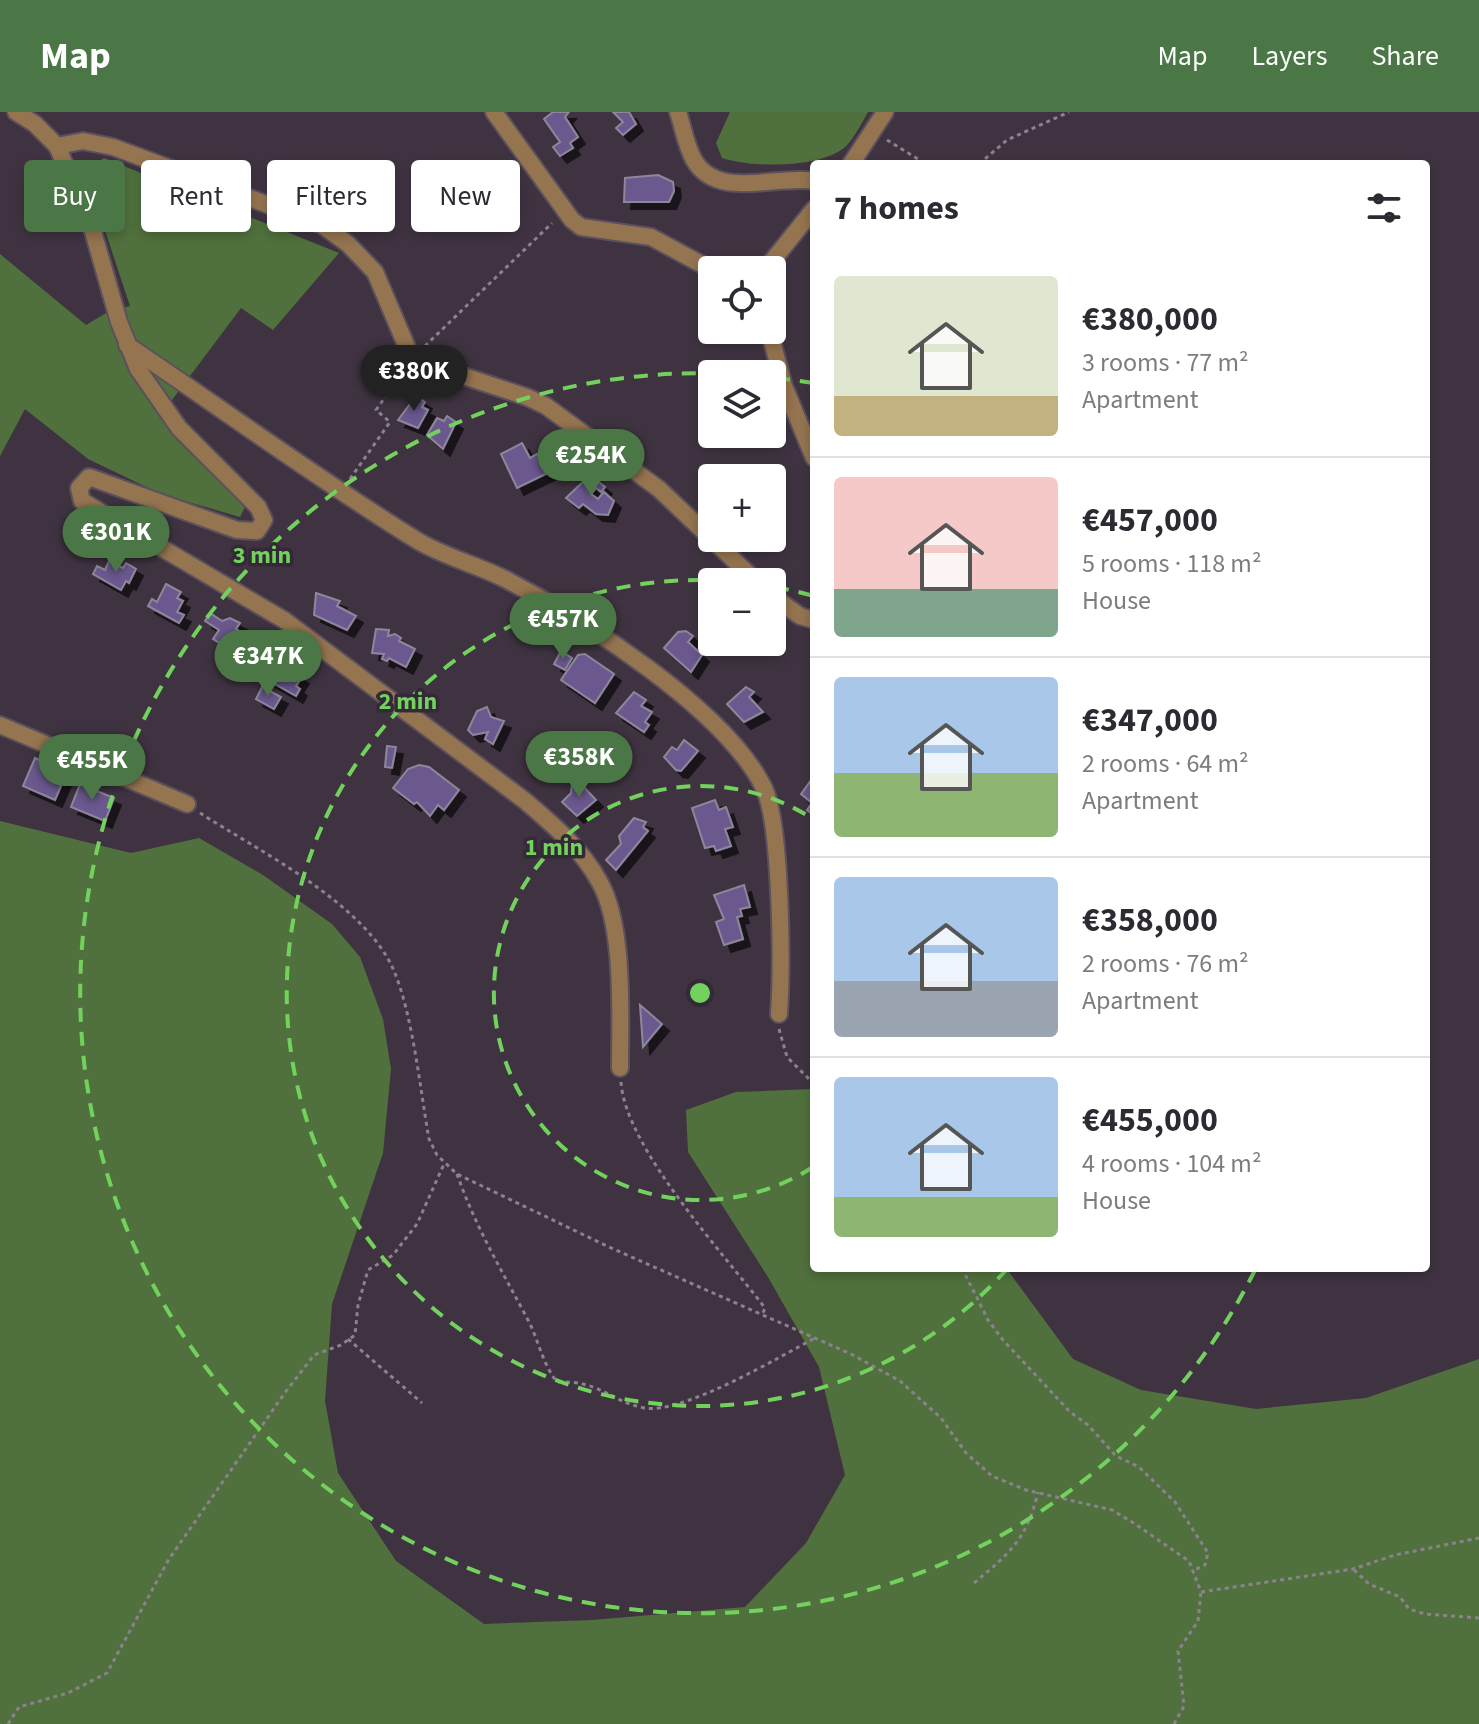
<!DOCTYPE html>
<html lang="en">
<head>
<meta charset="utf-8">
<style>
	:root { --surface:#fff; --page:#f2f2f3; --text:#2b2b33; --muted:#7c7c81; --line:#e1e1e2; --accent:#4b7646 }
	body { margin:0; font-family:"Source Sans 3",sans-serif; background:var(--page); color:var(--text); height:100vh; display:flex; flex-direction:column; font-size:30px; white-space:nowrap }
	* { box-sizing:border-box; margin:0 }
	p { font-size:26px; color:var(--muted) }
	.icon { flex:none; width:44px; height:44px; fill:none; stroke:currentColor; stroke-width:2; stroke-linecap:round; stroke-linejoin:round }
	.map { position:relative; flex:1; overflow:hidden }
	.panel { position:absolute; left:810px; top:48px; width:620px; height:1112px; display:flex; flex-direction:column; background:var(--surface); border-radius:8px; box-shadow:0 4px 12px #0003 }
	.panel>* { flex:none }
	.guide { position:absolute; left:24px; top:48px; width:666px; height:72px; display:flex; gap:16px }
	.controls { position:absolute; left:698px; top:144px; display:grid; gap:16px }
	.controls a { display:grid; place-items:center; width:88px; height:88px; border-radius:8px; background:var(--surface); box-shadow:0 4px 12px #0003; font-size:40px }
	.price { position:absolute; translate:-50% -68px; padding:0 18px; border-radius:28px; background:var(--accent); color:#fff; font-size:26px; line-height:52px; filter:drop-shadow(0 2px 4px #0008) }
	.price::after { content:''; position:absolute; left:50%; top:48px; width:24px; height:18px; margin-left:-12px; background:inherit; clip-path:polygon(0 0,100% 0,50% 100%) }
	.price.current { background:#222; color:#fff }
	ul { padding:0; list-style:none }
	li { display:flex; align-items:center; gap:24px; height:200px; padding:0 24px }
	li+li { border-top:2px solid var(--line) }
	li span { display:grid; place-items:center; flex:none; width:224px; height:160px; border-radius:8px; color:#555 }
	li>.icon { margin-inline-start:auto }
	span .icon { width:96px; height:96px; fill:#fffc; stroke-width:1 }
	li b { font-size:34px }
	h2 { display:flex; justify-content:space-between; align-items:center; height:96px; padding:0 24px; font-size:34px }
	.chip { padding:0 28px; border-radius:8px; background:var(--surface); box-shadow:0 4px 12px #0003; font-size:28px; line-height:72px }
	.chip.current { background:var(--accent); color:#fff }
	header { display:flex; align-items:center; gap:48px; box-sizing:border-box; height:112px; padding:0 40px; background:var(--accent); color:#fff }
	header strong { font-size:38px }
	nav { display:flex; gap:44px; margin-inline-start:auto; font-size:28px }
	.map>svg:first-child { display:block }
	.forest { fill:#50713d }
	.building { fill:#6b598e; stroke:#8d879b; stroke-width:2; filter:url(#shadow) }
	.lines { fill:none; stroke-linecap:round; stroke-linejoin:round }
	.minor-casing { stroke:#5b505d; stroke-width:20 }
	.path { stroke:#8c828e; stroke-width:3; stroke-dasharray:4 4; stroke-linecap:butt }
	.minor { stroke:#957450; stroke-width:16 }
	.ring { fill:none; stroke:#73d25d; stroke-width:4; stroke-dasharray:14 10 }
	.centre { fill:#73d25d; stroke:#342937; stroke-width:4 }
	.ring-label { font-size:24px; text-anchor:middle; font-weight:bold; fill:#73d25d; stroke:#342937; stroke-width:7; stroke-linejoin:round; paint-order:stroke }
</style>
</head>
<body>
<header>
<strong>Map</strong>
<nav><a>Map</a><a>Layers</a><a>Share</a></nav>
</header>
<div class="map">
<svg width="1479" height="1612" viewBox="0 0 1479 1612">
	<defs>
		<filter id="shadow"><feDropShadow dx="7" dy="7" stdDeviation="0" flood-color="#0009"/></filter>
	</defs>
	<rect width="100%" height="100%" fill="#3f3341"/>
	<g class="forest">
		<path d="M730,0H868C862,10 856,23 848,32C826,57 751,56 722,46L716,31Z"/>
		<polygon points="104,46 339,141 273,218 241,196 160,304 177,328 245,395 240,405 161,382 88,347 25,297 0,344 0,142 86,213 106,201 130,194 85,58"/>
		<polygon points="0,709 131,741 199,726 263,763 332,812 360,845 383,907 391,957 383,1041 332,1192 325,1289 338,1361 396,1449 484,1512 592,1508 745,1495 806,1431 845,1363 819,1255 768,1165 688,1040 686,998 736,980 814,977 814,1156 1006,1156 1073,1247 1141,1278 1256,1297 1366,1286 1479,1247 1479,1612 0,1612"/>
	</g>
	<g class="building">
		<polygon points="569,0 565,5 578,25 570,31 573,36 560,44 553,35 560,30 544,7 553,0"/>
		<polygon points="613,0 629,0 636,12 623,23 616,16 623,10"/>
		<polygon points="658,63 673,70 674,79 669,90 624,90 625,66"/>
		<polygon points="416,284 425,290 422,295 428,298 418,316 398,308"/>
		<polygon points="447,304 456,310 443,337 427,323 437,306 444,309"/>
		<polygon points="522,331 530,346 537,342 552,359 517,376 501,342"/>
		<polygon points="590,363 605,375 601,380 596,376 591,382 598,387 604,380 614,389 608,403 596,402 583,392 579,396 566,386"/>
		<polygon points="109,449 123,456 126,451 136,457 129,471 126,469 121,478 93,462 97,454 105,458"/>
		<polygon points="166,472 181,480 177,486 183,489 177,500 184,503 179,511 148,494 152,487 157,490"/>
		<polygon points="316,481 340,489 337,494 356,504 347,518 314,503"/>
		<polygon points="210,501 222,509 230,506 240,511 236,517 250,526 238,543 213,527 219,518 205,509"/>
		<polygon points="376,517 389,518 388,524 395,522 401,526 399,529 415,537 406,555 389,546 387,549 382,547 384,542 372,541"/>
		<polygon points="686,519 693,524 688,530 702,543 691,560 664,536 678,520"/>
		<polygon points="291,535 309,548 303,555 285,543"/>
		<polygon points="561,539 572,546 565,558 554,552"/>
		<polygon points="585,542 614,562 595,591 561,568 578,543"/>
		<polygon points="281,545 289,549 285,554 302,565 296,574 300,577 296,584 266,567 272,558 270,556"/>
		<polygon points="262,575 281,585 274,597 256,587"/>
		<polygon points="746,575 754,580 749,585 763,600 744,610 727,592"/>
		<polygon points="634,580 646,588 641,594 652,600 645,610 649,613 644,620 616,601"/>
		<polygon points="487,595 491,605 504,609 493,632 485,627 488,620 473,623 468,618 477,599"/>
		<polygon points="684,628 698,639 681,659 676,658 664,645 672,635 677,638"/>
		<polygon points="387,634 396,635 392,656 385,655"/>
		<polygon points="35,646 67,660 55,688 23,674"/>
		<polygon points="419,653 429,655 459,678 444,698 438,693 430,704 417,690 414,692 393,676 408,657"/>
		<polygon points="814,664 814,703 807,698 812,691 801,682"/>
		<polygon points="578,669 596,688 577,704 562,690 571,681 572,670"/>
		<polygon points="80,672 114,686 105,709 71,695"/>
		<polygon points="715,688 719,698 726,695 733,715 725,717 731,734 716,739 714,734 705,736 692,696"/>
		<polygon points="634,706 646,710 643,715 648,719 616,758 606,748 621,732 619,724"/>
		<polygon points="744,773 750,795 740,797 742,804 737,805 743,827 724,833 716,810 724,807 714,783"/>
		<polygon points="640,893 662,912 643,935"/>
	</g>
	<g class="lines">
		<g class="minor-casing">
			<g id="minor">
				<polyline points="16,0 35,12 57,34"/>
				<polyline points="494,0 572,108 581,115 651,125 712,158"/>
				<path d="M678,0C683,15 686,34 694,48C718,89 777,62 814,69"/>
				<polyline points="851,52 885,0"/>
				<polyline points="765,158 814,97"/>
				<polyline points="769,218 784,274 814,346"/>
				<path d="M127,233C224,298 319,368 418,429C447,446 478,453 507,468C584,508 723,596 763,674C782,710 782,858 779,902"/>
				<polyline points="772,484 800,504 814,508"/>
				<polyline points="0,613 187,692"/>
				<path d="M620,956C620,904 625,813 599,769C581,736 552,712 524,688L284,508L82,389L79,376L89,365L237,418L257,419L264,408L258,395L179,316L138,257L119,210L92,116L57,34L83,29L113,35L322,113L348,132L375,160L412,247L527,285L546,294L659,377L757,470"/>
			</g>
		</g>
		<g class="path">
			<polyline points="887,28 926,52"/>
			<polyline points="979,52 1007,28 1069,0"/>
			<polyline points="425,234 552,111"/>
			<polyline points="350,367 390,310 376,298 402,261"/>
			<path d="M200,701C259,739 366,792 394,859C413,904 420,977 429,1027L437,1043L457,1062L609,1135L851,1242L900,1269L941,1306L966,1341L992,1364L1026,1378L1112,1398L1132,1410L1189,1449L1201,1480L1353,1457L1395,1443L1479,1426"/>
			<polyline points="779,917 787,945 814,972"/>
			<path d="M621,970C625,1035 724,1142 765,1196L762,1203"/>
			<path d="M457,1062C475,1114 502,1159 528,1208C539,1229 542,1251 557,1270C599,1268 610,1289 644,1296C682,1303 779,1245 815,1226"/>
			<polyline points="962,1156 988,1208 1003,1228 1070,1300 1088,1313 1116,1344 1139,1355 1175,1390 1208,1441 1205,1453 1194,1458"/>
			<polyline points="348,1227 422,1291"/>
			<polyline points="1354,1458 1369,1472 1400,1485 1409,1497 1425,1502 1479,1506"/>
			<path d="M974,1471C1010,1441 1027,1427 1038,1380"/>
			<polyline points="8,1612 19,1595 68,1581 107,1561 169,1447 284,1282 314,1243 341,1233 355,1223 358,1193 368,1158 393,1143 417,1112 444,1052"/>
			<polyline points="1174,1612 1184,1594 1178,1539 1198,1509 1201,1480"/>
		</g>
		<use href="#minor" class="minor"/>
	</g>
	<g class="ring">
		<path d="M813 1055A207 207 0 1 1 813 707"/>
		<path d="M1007 1157A413 413 0 1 1 740 470M775 475A413 413 0 0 1 814 484"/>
		<path d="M1255 1158A620 620 0 1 1 732 262M776 266A620 620 0 0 1 813 271"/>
	</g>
	<circle cx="700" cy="881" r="12" class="centre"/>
	<g class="ring-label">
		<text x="262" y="451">3 min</text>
		<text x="408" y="597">2 min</text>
		<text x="554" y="743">1 min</text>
	</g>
</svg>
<div class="controls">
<a><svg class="icon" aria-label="locate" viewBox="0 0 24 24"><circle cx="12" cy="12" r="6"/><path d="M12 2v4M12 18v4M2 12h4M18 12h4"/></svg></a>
<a><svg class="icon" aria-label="layers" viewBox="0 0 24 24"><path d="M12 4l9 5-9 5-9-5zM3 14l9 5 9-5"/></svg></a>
<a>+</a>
<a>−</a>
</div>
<b class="price current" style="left:414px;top:301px">€380K</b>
<b class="price" style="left:591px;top:385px">€254K</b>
<b class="price" style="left:116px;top:462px">€301K</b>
<b class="price" style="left:563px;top:549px">€457K</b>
<b class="price" style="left:268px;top:586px">€347K</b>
<b class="price" style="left:579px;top:687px">€358K</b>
<b class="price" style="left:92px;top:690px">€455K</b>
<div class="guide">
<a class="chip current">Buy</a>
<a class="chip">Rent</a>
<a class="chip">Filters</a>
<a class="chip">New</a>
</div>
<section class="panel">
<h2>7 homes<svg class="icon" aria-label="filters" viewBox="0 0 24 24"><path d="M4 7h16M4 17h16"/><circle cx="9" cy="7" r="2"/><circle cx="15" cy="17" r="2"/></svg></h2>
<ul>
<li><span style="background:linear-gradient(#dfe7d0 75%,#c2b280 0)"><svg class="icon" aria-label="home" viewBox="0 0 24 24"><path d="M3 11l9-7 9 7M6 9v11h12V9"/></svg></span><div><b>€380,000</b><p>3 rooms · 77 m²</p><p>Apartment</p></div></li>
<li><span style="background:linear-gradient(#f6c9c9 70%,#7fa58c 0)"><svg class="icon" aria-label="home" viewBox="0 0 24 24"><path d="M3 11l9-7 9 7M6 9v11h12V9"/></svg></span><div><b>€457,000</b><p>5 rooms · 118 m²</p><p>House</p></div></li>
<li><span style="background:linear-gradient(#a9c7e8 60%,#8fb573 0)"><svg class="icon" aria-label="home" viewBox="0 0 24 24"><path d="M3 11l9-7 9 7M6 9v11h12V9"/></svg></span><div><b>€347,000</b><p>2 rooms · 64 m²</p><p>Apartment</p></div></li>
<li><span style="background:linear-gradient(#a9c7e8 65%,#9aa5b1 0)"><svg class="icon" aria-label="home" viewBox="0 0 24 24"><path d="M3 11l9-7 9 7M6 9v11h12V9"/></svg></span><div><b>€358,000</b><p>2 rooms · 76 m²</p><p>Apartment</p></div></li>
<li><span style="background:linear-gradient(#a9c7e8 75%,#8fb573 0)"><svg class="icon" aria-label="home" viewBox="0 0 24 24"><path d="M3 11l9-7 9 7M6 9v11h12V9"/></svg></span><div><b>€455,000</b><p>4 rooms · 104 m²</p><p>House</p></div></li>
</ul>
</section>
</div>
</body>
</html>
